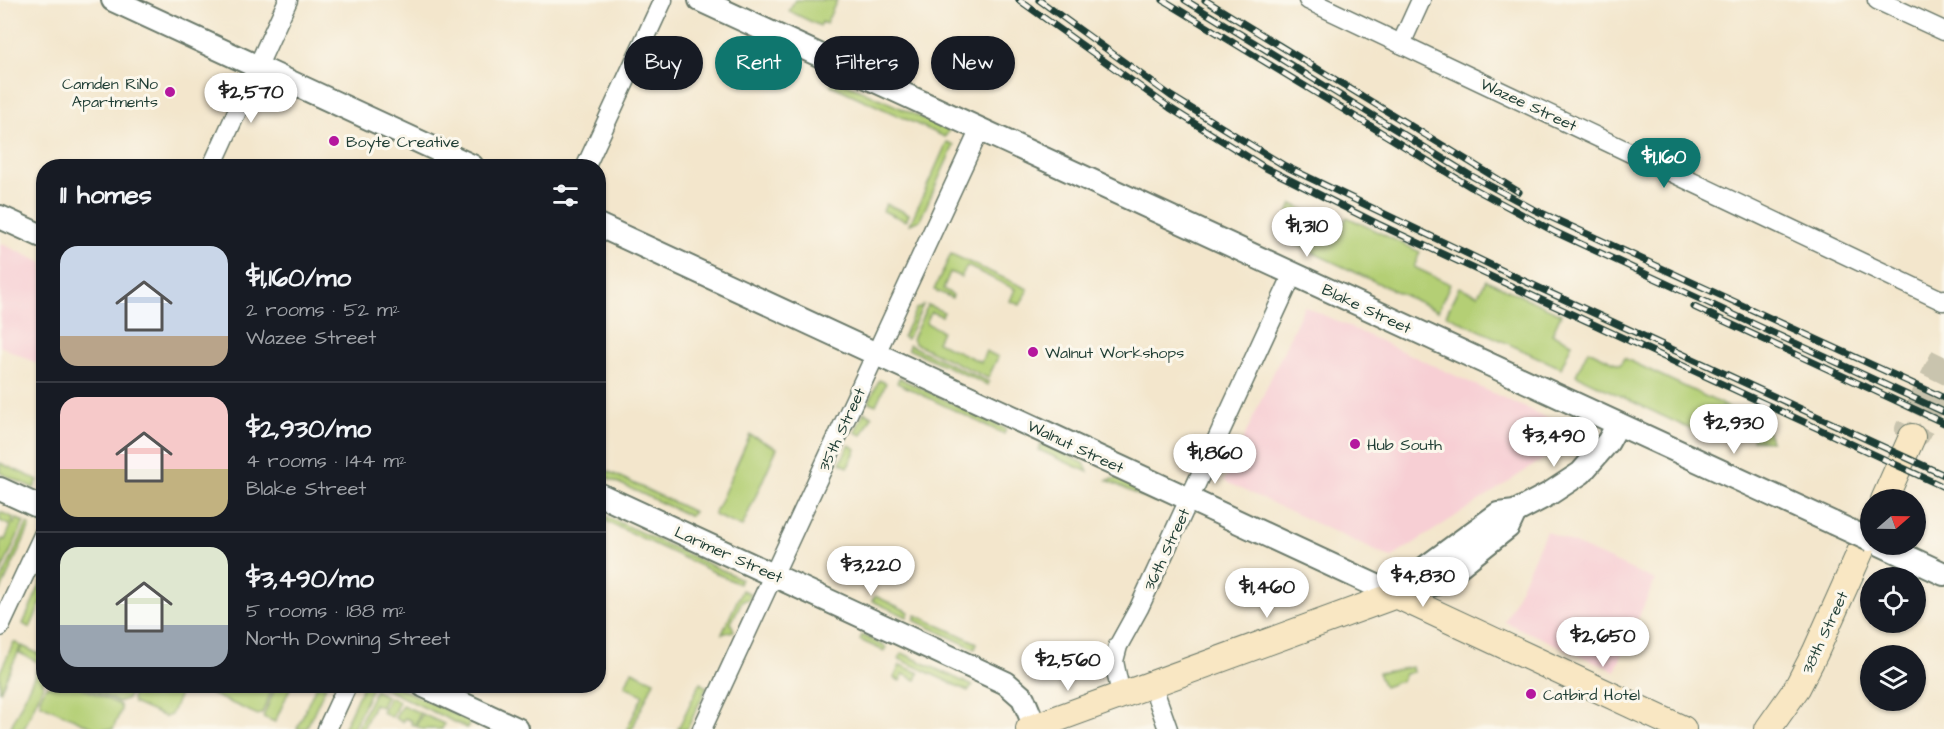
<!DOCTYPE html>
<html lang="en">
<head>
<meta charset="utf-8">
<style>
	:root { --surface:#171b24; --page:#242831; --text:#f1f3f6; --muted:#9ea1a6; --line:#363941; --accent:#0f766e }
	body { margin:0; font-family:"Architects Daughter",sans-serif; background:var(--page); color:var(--text); height:100vh; display:flex; flex-direction:column; font-size:22px; white-space:nowrap }
	* { box-sizing:border-box; margin:0 }
	p { font-size:20px; color:var(--muted) }
	.icon { flex:none; width:33px; height:33px; fill:none; stroke:currentColor; stroke-width:2; stroke-linecap:round; stroke-linejoin:round }
	.map { position:relative; flex:1; overflow:hidden }
	.drawer { position:absolute; left:36px; top:159px; width:570px; height:534px; display:flex; flex-direction:column; background:var(--surface); border-radius:24px; box-shadow:0 2px 4px #0004 }
	.drawer>* { flex:none }
	.hud { position:absolute; left:624px; top:36px; width:570px; height:54px; display:flex; gap:12px }
	.needle { width:39px; rotate:70deg }
	.buttons { position:absolute; left:1860px; top:489px; display:grid; gap:12px }
	.buttons a { display:grid; place-items:center; width:66px; height:66px; border-radius:50%; background:var(--surface); box-shadow:0 2px 4px #0004; font-size:30px }
	.price { position:absolute; translate:-50% -51px; padding:0 14px; border-radius:21px; background:#fff; color:#222; font-size:20px; line-height:39px; filter:drop-shadow(0 2px 3px #0008) }
	.price::after { content:''; position:absolute; left:50%; top:36px; width:18px; height:14px; margin-left:-9px; background:inherit; clip-path:polygon(0 0,100% 0,50% 100%) }
	.price.active { background:var(--accent); color:#fff }
	ul { padding:0; list-style:none }
	li { display:flex; align-items:center; gap:18px; height:150px; padding:0 24px }
	li+li { border-top:2px solid var(--line) }
	li span { display:grid; place-items:center; flex:none; width:168px; height:120px; border-radius:18px; color:#555 }
	li>.icon { margin-inline-start:auto }
	span .icon { width:72px; height:72px; fill:#fffc; stroke-width:1 }
	li b { font-size:26px }
	h2 { display:flex; justify-content:space-between; align-items:center; height:72px; padding:0 24px; font-size:26px }
	.chip { padding:0 21px; border-radius:27px; background:var(--surface); box-shadow:0 2px 4px #0004; font-size:21px; line-height:54px }
	.chip.active { background:var(--accent); color:#fff }
	.map>svg:first-child { display:block }
	.built { fill:#f7cfd4 }
	.green { fill:#b4cf74; stroke:#6a8654; stroke-width:1.5 }
	.lines { fill:none; stroke-linecap:round; stroke-linejoin:round }
	.secondary-tunnel { stroke:#c9c4ae; stroke-width:26; stroke-dasharray:26 13; stroke-linecap:butt }
	.minor-casing { stroke:#697869; stroke-width:21 }
	.tertiary-casing { stroke:#697869; stroke-width:26 }
	.secondary-casing { stroke:#697869; stroke-width:28 }
	.minor { stroke:#fff; stroke-width:18 }
	.tertiary { stroke:#fff; stroke-width:22 }
	.secondary { stroke:#f9e7c3; stroke-width:26 }
	.rail-casing { stroke:#1f3d34; stroke-width:7 }
	.rail { stroke:#fbf7ec; stroke-width:4.5; stroke-dasharray:14; stroke-linecap:butt }
	.tertiary-bridge-casing { stroke:#697869; stroke-width:26; stroke-linecap:butt }
	.tertiary-bridge { stroke:#fff; stroke-width:22 }
	.poi-dot { fill:#b5179e; stroke:#fbf7ec; stroke-width:2 }
	.labels { text-anchor:middle; stroke-width:6; stroke-linejoin:round; paint-order:stroke }
	.poi-label { font-size:16px; fill:#1f3d34; stroke:#fbf7ec; text-anchor:start }
	.street-label { font-size:16px; fill:#1f3d34; stroke:#fbf7ec }
</style>
</head>
<body>
<div class="map">
<svg width="1944" height="729" viewBox="0 0 1944 729">
	<rect width="100%" height="100%" fill="#fbf7ec"/>
	<filter id="ink" filterUnits="userSpaceOnUse"><feTurbulence type="fractalNoise" baseFrequency=".0167" numOctaves="2"/><feDisplacementMap in="SourceGraphic" scale="12" xChannelSelector="R" yChannelSelector="G"/><feConvolveMatrix kernelMatrix="1 2 1 2 8 2 1 2 1" color-interpolation-filters="sRGB"/></filter>
	<filter id="wash" filterUnits="userSpaceOnUse"><feTurbulence type="fractalNoise" baseFrequency=".008" numOctaves="4" result="noise"/><feDisplacementMap in="SourceGraphic" scale="24" xChannelSelector="R" yChannelSelector="G"/><feGaussianBlur stdDeviation="1.35" result="paint"/><feColorMatrix in="noise" values="0 0 0 0 0 0 0 0 0 0 0 0 0 0 0 0 0 1.4 0 .05"/><feComposite in="paint" operator="in"/></filter>
	<g filter="url(#wash)">
		<rect width="100%" height="100%" fill="#f3e6cc"/>
		<g class="built">
			<polygon points="0,243 43,263 43,366 0,346"/>
			<polygon points="1304,306 1582,434 1391,558 1224,481"/>
			<polygon points="1546,531 1655,580 1615,671 1505,622"/>
		</g>
		<g class="green">
			<polygon points="795,0 837,0 826,24 822,22 820,26 789,11"/>
			<polygon points="834,78 949,130 945,137 831,85"/>
			<polygon points="947,142 954,145 920,220 910,224"/>
			<polygon points="886,204 909,214 906,221 883,211"/>
			<polygon points="1292,204 1341,227 1347,217 1420,252 1414,267 1450,284 1438,311 1277,236"/>
			<polygon points="951,254 1028,289 1020,305 1010,301 1015,289 967,266 961,277 950,272 943,289 953,295 952,298 934,290"/>
			<polygon points="1486,280 1561,314 1552,334 1572,343 1561,368 1446,315 1459,287 1478,295"/>
			<polygon points="923,305 907,339 903,337 916,309"/>
			<polygon points="928,305 944,312 942,316 931,312 926,323 942,331 937,342 981,362 986,351 998,357 988,378 914,343 912,339"/>
			<polygon points="909,345 989,382 988,385 908,349"/>
			<polygon points="1588,350 1620,365 1624,358 1766,425 1771,441 1752,440 1759,425 1721,407 1707,437 1576,375"/>
			<polygon points="899,378 1006,429 1004,434 897,383"/>
			<polygon points="879,380 886,383 876,405 869,402"/>
			<polygon points="864,412 872,416 862,435 855,432"/>
			<polygon points="750,435 777,448 742,527 714,515"/>
			<polygon points="1041,444 1084,463 1088,472 1039,450"/>
			<polygon points="849,445 856,449 848,467 840,463"/>
			<polygon points="0,463 38,480 34,488 0,473"/>
			<polygon points="599,467 694,512 690,516 599,474"/>
			<polygon points="1118,478 1158,497 1155,503 1107,480"/>
			<polygon points="0,512 14,518 12,523 14,524 17,519 24,522 0,574 0,544 2,539 5,540 11,526 0,521"/>
			<polygon points="599,513 741,579 739,584 599,518"/>
			<polygon points="27,524 30,526 0,592 0,583"/>
			<polygon points="43,578 43,598 30,628 23,624"/>
			<polygon points="742,590 751,594 749,599 742,601 731,623 734,631 722,634"/>
			<polygon points="875,596 909,612 907,617 872,601"/>
			<polygon points="916,615 977,643 975,649 914,620"/>
			<polygon points="862,635 886,647 884,651 860,640"/>
			<polygon points="14,642 21,646 0,692 0,672"/>
			<polygon points="22,646 43,656 43,685 24,729 10,729 40,663 19,653"/>
			<polygon points="902,653 973,686 968,691 899,659"/>
			<polygon points="900,665 919,673 916,680 903,674 900,681 894,678"/>
			<polygon points="1412,667 1413,672 1405,674 1401,681 1384,687 1378,673"/>
			<polygon points="632,671 654,681 632,729 627,729 643,695 625,686"/>
			<polygon points="700,683 707,687 687,729 678,729"/>
			<polygon points="46,686 78,686 120,705 121,710 113,729 96,729 41,704 40,698"/>
			<polygon points="84,686 134,686 127,699 118,702"/>
			<polygon points="137,686 171,686 178,689 180,694 171,715 165,717 133,703 132,698"/>
			<polygon points="193,686 269,686 272,690 262,713 258,715"/>
			<polygon points="276,686 291,686 275,722 263,717"/>
			<polygon points="316,686 326,686 306,729 297,729"/>
			<polygon points="363,686 372,687 353,729 343,729"/>
			<polygon points="379,686 395,686 470,721 467,728"/>
			<polygon points="375,690 386,696 381,707 374,704 363,729 357,729"/>
			<polygon points="389,697 399,701 392,717 382,712"/>
			<polygon points="402,705 420,713 415,725 411,724 412,721 405,718 402,722 395,718"/>
			<polygon points="422,714 444,724 442,729 422,729 416,726"/>
		</g>
	</g>
	<g filter="url(#ink)">
		<g class="lines">
			<polyline class="secondary-tunnel" points="1944,356 1908,429 1912,437 1918,433 1944,380"/>
			<g class="minor-casing">
				<g id="minor">
					<polyline points="1308,0 1943,301 1944,299"/>
					<polyline points="1877,0 1944,31"/>
					<polyline points="1401,44 1421,0"/>
					<polyline points="212,166 288,0"/>
					<polyline points="586,166 663,0"/>
					<polyline points="0,627 44,533"/>
					<polyline points="1152,684 1168,729"/>
					<polyline points="1121,695 1114,661 1118,646 1139,608 1293,274"/>
					<polyline points="327,729 347,686"/>
					<polyline points="702,729 980,129"/>
				</g>
			</g>
			<g class="tertiary-casing">
				<g id="tertiary">
					<polyline points="113,0 472,166"/>
					<polyline points="700,0 1833,523"/>
					<polyline points="0,217 44,237"/>
					<polyline points="598,225 1396,595"/>
					<polyline points="0,489 44,509"/>
					<polyline points="598,494 1006,683 1023,698 1035,727"/>
					<polyline points="1880,544 1944,574"/>
					<polyline points="1398,594 1438,583 1508,527 1515,512"/>
					<polyline points="1396,595 1418,573 1498,514 1515,512 1549,494 1581,473 1608,442 1618,424"/>
					<polyline points="424,686 517,729"/>
				</g>
			</g>
			<g class="secondary-casing">
				<g id="secondary">
					<polyline points="1884,500 1912,437"/>
					<polyline points="1029,729 1396,595 1683,729"/>
					<polyline points="1768,729 1797,688 1815,653 1870,530"/>
				</g>
			</g>
			<use href="#minor" class="minor"/>
			<use href="#tertiary" class="tertiary"/>
			<use href="#secondary" class="secondary"/>
			<g class="rail-casing">
				<g id="rail">
					<polyline points="1019,0 1170,108 1264,167 1378,224 1944,487"/>
					<polyline points="1039,0 1171,96 1285,166 1520,279 1944,475"/>
					<polyline points="1163,0 1471,187 1555,232 1944,412"/>
					<polyline points="1185,0 1468,174 1533,209 1944,398"/>
					<polyline points="1205,0 1519,192"/>
					<polyline points="1694,307 1944,423"/>
				</g>
			</g>
			<use href="#rail" class="rail"/>
			<g class="tertiary-bridge-casing">
				<polyline id="tertiary-bridge" points="1833,523 1870,540"/>
			</g>
			<use href="#tertiary-bridge" class="tertiary-bridge"/>
		</g>
	</g>
	<g class="poi-dot">
		<circle cx="170" cy="92" r="6"/>
		<circle cx="334" cy="141" r="6"/>
		<circle cx="1033" cy="352" r="6"/>
		<circle cx="1355" cy="444" r="6"/>
		<circle cx="1531" cy="694" r="6"/>
	</g>
	<g class="labels">
		<g class="poi-label">
			<text x="158" y="89" text-anchor="end">Camden RiNo<tspan x="158" dy="18">Apartments</tspan></text>
			<text x="346" y="147">Boyte Creative</text>
			<text x="1045" y="358">Walnut Workshops</text>
			<text x="1367" y="450">Hub South</text>
			<text x="1543" y="700">Catbird Hotel</text>
		</g>
		<g class="street-label">
			<text transform="translate(1529 104) rotate(25)" y="6">Wazee Street</text>
			<text transform="translate(1367 308) rotate(25)" y="6">Blake Street</text>
			<text transform="translate(841 429) rotate(-65)" y="6">35th Street</text>
			<text transform="translate(1076 446) rotate(25)" y="6">Walnut Street</text>
			<text transform="translate(1166 549) rotate(-65)" y="6">36th Street</text>
			<text transform="translate(729 554) rotate(24)" y="6">Larimer Street</text>
			<text transform="translate(1824 632) rotate(-65)" y="6">38th Street</text>
		</g>
	</g>
</svg>
<div class="buttons">
<a><svg class="needle" viewBox="-14 -14 28 28"><path d="M0-13l5 13h-10z" fill="#e53935"/><path d="M0 13l5-13h-10z" fill="#9ea1a6"/></svg></a>
<a><svg class="icon" aria-label="locate" viewBox="0 0 24 24"><circle cx="12" cy="12" r="6"/><path d="M12 2v4M12 18v4M2 12h4M18 12h4"/></svg></a>
<a><svg class="icon" aria-label="layers" viewBox="0 0 24 24"><path d="M12 4l9 5-9 5-9-5zM3 14l9 5 9-5"/></svg></a>
</div>
<b class="price" style="left:251px;top:124px">$2,570</b>
<b class="price active" style="left:1664px;top:189px">$1,160</b>
<b class="price" style="left:1307px;top:258px">$1,310</b>
<b class="price" style="left:1734px;top:455px">$2,930</b>
<b class="price" style="left:1554px;top:468px">$3,490</b>
<b class="price" style="left:1215px;top:485px">$1,860</b>
<b class="price" style="left:871px;top:597px">$3,220</b>
<b class="price" style="left:1423px;top:608px">$4,830</b>
<b class="price" style="left:1267px;top:619px">$1,460</b>
<b class="price" style="left:1603px;top:668px">$2,650</b>
<b class="price" style="left:1068px;top:692px">$2,560</b>
<div class="hud">
<a class="chip">Buy</a>
<a class="chip active">Rent</a>
<a class="chip">Filters</a>
<a class="chip">New</a>
</div>
<section class="drawer">
<h2>11 homes<svg class="icon" aria-label="filters" viewBox="0 0 24 24"><path d="M4 7h16M4 17h16"/><circle cx="9" cy="7" r="2"/><circle cx="15" cy="17" r="2"/></svg></h2>
<ul>
<li><span style="background:linear-gradient(#c9d6e8 75%,#b9a48a 0)"><svg class="icon" aria-label="home" viewBox="0 0 24 24"><path d="M3 11l9-7 9 7M6 9v11h12V9"/></svg></span><div><b>$1,160/mo</b><p>2 rooms · 52 m²</p><p>Wazee Street</p></div></li>
<li><span style="background:linear-gradient(#f6c9c9 60%,#c2b280 0)"><svg class="icon" aria-label="home" viewBox="0 0 24 24"><path d="M3 11l9-7 9 7M6 9v11h12V9"/></svg></span><div><b>$2,930/mo</b><p>4 rooms · 144 m²</p><p>Blake Street</p></div></li>
<li><span style="background:linear-gradient(#dfe7d0 65%,#9aa5b1 0)"><svg class="icon" aria-label="home" viewBox="0 0 24 24"><path d="M3 11l9-7 9 7M6 9v11h12V9"/></svg></span><div><b>$3,490/mo</b><p>5 rooms · 188 m²</p><p>North Downing Street</p></div></li>
</ul>
</section>
</div>
</body>
</html>
